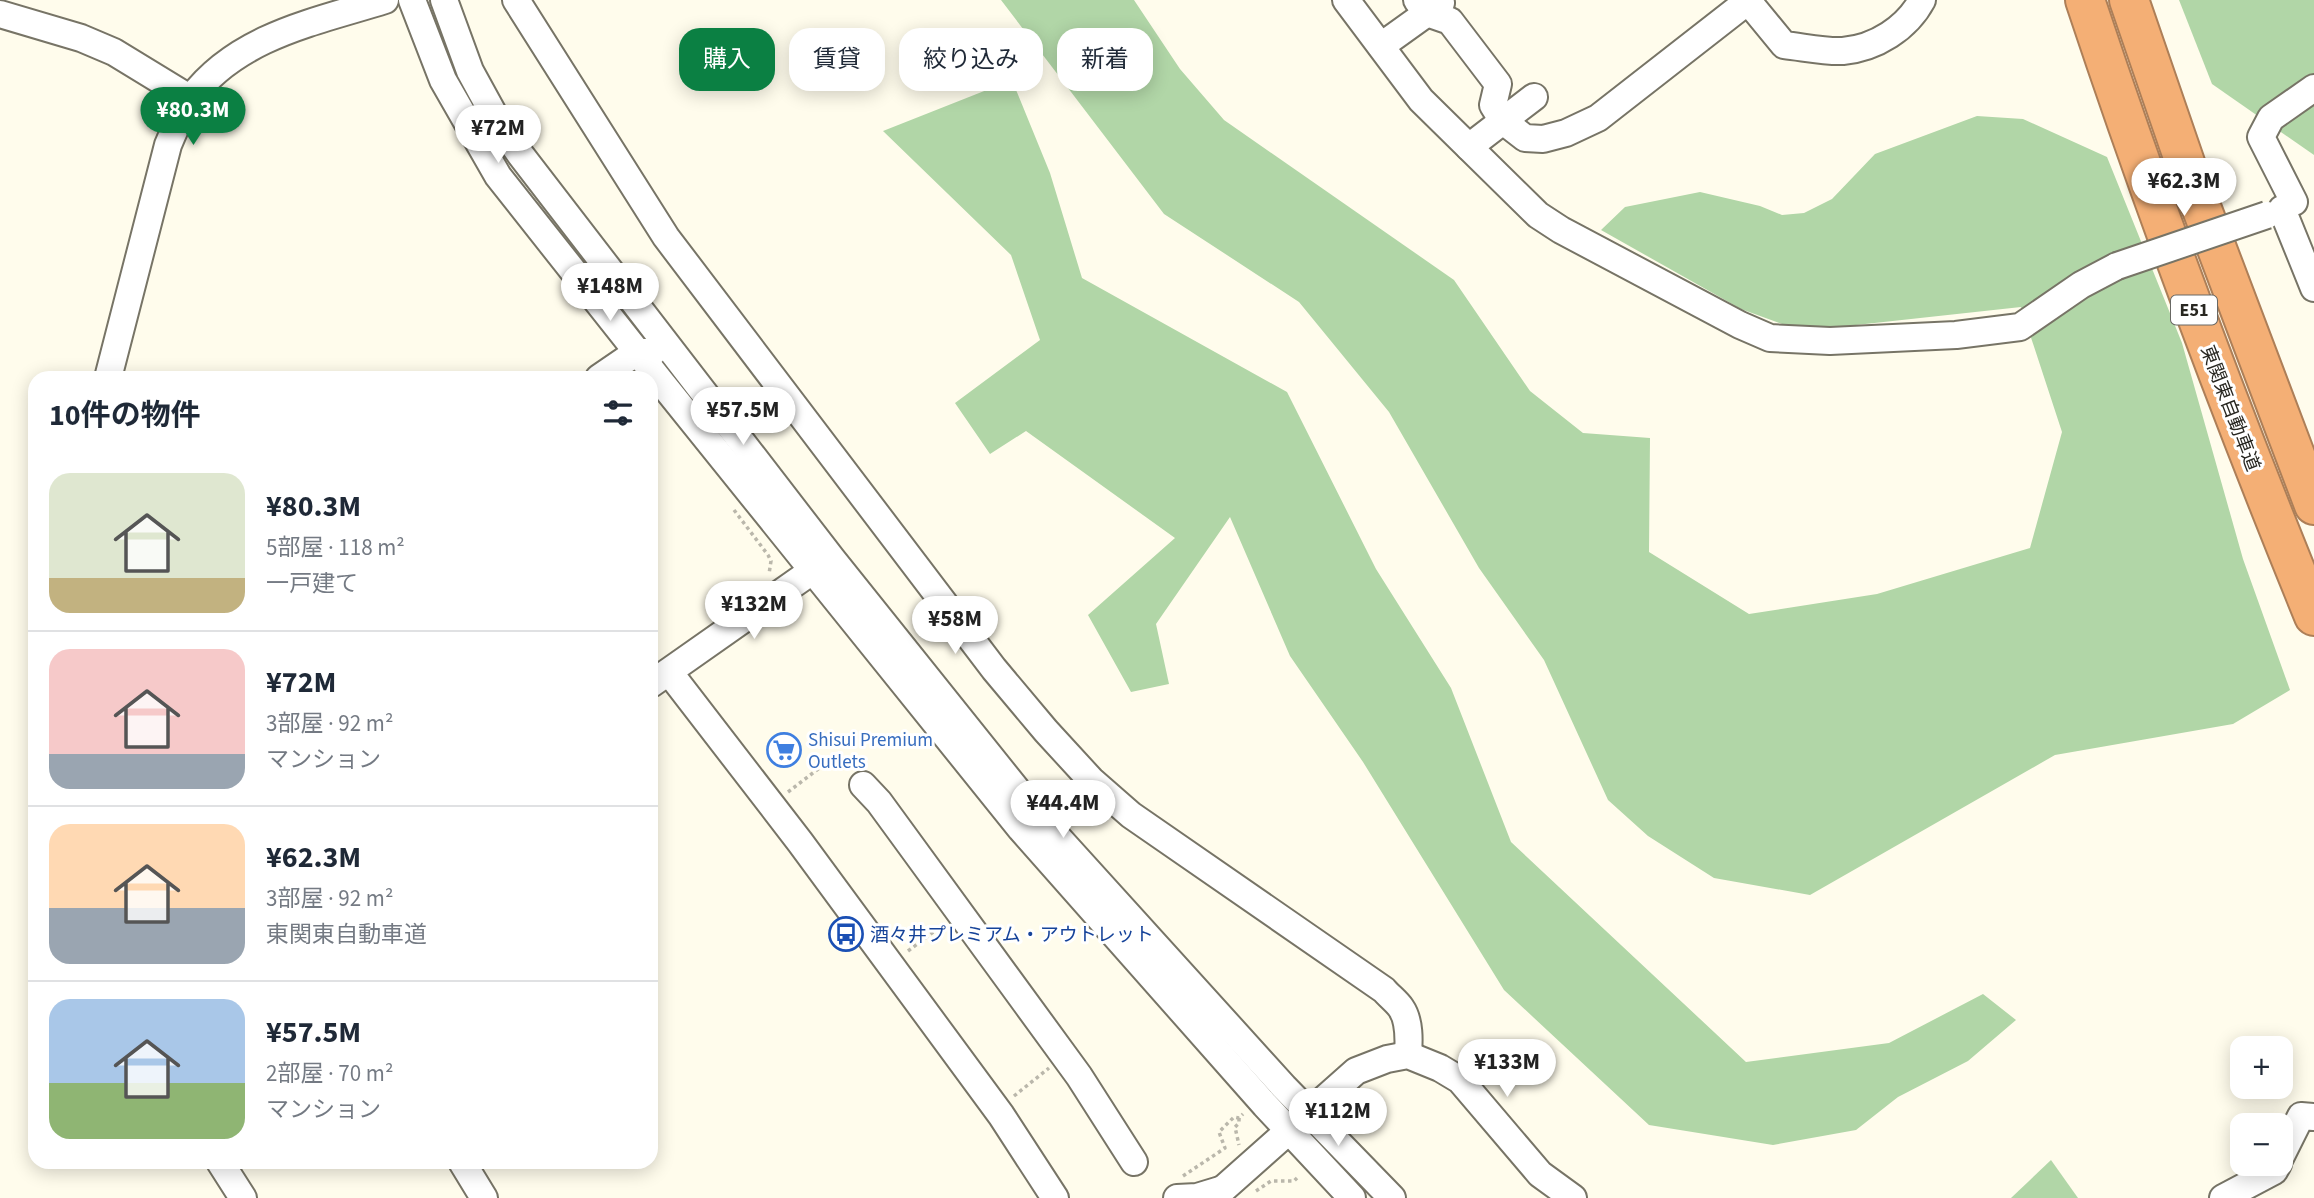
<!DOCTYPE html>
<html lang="ja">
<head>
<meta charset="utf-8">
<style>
	:root { --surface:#fff; --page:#f2f2f3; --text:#1f2937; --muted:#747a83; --line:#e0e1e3; --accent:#0b8043 }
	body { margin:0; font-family:"Source Sans 3","Noto Sans JP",sans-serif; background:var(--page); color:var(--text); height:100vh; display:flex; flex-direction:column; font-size:26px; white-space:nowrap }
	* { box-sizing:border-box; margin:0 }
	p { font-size:23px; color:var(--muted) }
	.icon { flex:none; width:38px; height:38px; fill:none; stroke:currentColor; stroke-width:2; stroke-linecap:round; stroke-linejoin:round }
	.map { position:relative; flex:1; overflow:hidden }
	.sheet { position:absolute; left:28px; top:371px; width:630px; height:798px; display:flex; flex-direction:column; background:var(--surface); border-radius:21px; box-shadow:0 4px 18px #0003 }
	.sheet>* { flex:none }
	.banner { position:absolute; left:679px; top:28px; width:665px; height:63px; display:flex; gap:14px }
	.controls { position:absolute; left:2230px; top:1036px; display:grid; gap:14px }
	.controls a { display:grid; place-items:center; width:63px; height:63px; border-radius:14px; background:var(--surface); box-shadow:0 4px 18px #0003; font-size:35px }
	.price { position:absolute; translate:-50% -60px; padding:0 16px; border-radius:24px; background:#fff; color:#222; font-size:23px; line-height:46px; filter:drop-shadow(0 2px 4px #0008) }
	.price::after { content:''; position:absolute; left:50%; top:42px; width:21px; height:16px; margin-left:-10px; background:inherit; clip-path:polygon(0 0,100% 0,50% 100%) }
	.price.current { background:var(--accent); color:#fff }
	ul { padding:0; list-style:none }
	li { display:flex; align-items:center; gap:21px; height:175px; padding:0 21px }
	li+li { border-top:2px solid var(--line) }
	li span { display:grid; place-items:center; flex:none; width:196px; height:140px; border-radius:21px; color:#555 }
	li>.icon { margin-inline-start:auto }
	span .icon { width:84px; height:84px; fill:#fffc; stroke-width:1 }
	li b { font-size:30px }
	h2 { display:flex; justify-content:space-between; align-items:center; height:84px; padding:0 21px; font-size:30px }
	.tag { padding:0 24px; border-radius:21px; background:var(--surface); box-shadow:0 4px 18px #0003; font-size:24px; line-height:63px }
	.tag.current { background:var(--accent); color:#fff }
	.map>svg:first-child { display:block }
	.green { fill:#b1d6a7 }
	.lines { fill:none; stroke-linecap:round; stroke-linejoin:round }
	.minor-casing { stroke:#777466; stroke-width:30 }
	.highway-casing { stroke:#ad7f58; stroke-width:42 }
	.path { stroke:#bab7ab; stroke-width:3.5; stroke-dasharray:3.5 3.5; stroke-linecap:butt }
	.minor { stroke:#fff; stroke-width:26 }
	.highway { stroke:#f4af75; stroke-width:38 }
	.minor-bridge-casing { stroke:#777466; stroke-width:30; stroke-linecap:butt }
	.minor-bridge { stroke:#fff; stroke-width:26 }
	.labels { text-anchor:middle; stroke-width:6; stroke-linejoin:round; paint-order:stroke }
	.shield { fill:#fff; stroke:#686864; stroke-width:2 }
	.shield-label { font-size:18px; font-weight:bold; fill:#282721 }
	.street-label { font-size:19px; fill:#282721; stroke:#fff }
	.shop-label { font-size:19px; fill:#366cbe; stroke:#fff; text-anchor:start }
	.transit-label { font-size:19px; fill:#164399; stroke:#fff; text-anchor:start }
</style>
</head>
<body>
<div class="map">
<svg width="2314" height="1198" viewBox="0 0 2314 1198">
	<rect width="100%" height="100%" fill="#fffcec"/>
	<g class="green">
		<polygon points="1001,0 1134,0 1180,69 1224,120 1454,280 1530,391 1583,433 1650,438 1649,552 1749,614 1877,594 2030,548 2062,432 2021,307 1801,331 1741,309 1601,230 1625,207 1700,192 1760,206 1782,215 1804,213 1832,199 1875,154 1977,116 2023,119 2107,157 2182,343 2243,559 2290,690 2233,724 2055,755 1810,895 1714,878 1648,836 1608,800 1544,660 1479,568 1389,412 1299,302 1164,214"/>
		<polygon points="2179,0 2314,0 2314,155 2212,84"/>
		<polygon points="1012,80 1050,173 1082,278 1287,392 1376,569 1451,688 1511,842 1746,1062 1889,1043 1983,994 2016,1020 1968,1061 1898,1097 1856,1130 1773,1145 1649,1125 1504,990 1363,762 1290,656 1230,517 1156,624 1169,684 1131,692 1088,615 1175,538 1026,431 990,454 955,403 1040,340 1011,255 883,131"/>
		<polygon points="2051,1160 2078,1198 2011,1198"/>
	</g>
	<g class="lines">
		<g class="minor-casing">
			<g id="minor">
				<polyline points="412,0 443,80 498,176 661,382 1021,829 1265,1105 1352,1198"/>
				<polyline points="444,0 470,71 499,124 520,154 832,559 1033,810 1284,1087 1392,1198"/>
				<path d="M516,0L666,237L994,669L1046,731L1091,780L1131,815L1384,990C1389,996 1397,1002 1401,1008C1410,1021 1409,1041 1408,1055"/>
				<polyline points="1346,0 1421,100 1538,215 1561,230 1740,325 1770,338 1830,341 1956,335 2020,327 2081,285 2117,266"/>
				<polyline points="1417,0 1427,13 1450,21 1498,84 1493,105 1503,121 1525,138 1543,139 1566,133 1598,118 1748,1"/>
				<path d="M1747,0L1784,45C1803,47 1825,52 1843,51C1876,48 1907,28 1922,0"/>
				<polyline points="0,14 81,38 114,52 191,99"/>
				<polyline points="1381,46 1441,3"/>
				<polyline points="1469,147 1534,97"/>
				<polyline points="2294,202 2261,137 2271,118 2314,88"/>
				<polyline points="2282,209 2314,288"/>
				<path d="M108,378L168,145C175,129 181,112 192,97C238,36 315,22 385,0"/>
				<polyline points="599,378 637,352 653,352"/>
				<polyline points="669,672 800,842 1001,1115 1055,1198"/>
				<polyline points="651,684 812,571"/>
				<polyline points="863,785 879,802 1079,1076 1134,1162"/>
				<polyline points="2280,1158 2301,1116 2314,1117"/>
				<polyline points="220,1162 243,1198"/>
				<polyline points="462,1162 484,1198"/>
				<polyline points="1177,1198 1197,1197 1220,1190"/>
				<polyline points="1213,1198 1356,1071 1387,1059 1408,1055 1440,1068 1460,1080 1540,1174 1573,1198"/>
				<polyline points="2223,1198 2274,1171 2278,1164"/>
			</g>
		</g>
		<g class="highway-casing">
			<g id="highway">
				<path d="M2085,0C2154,208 2231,413 2314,616"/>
				<polyline points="2129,0 2192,183 2314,505"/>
			</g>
		</g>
		<g class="path">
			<polyline points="734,510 768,555 771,561 769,574"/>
			<polyline points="788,792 839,753"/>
			<polyline points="908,951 944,924"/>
			<polyline points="1014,1096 1049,1068"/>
			<polyline points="1239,1118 1239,1123 1235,1127 1239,1145"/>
			<polyline points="1183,1176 1225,1148 1219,1132 1234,1117 1239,1118 1243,1114"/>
			<polyline points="1256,1191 1271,1181 1294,1181 1297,1178"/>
		</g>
		<use href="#minor" class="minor"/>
		<use href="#highway" class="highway"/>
		<g class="minor-bridge-casing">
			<polyline id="minor-bridge" points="2117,266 2267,215"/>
		</g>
		<use href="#minor-bridge" class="minor-bridge"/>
	</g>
	<defs>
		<g id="supermarket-ring" transform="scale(1.75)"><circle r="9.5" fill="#fff" stroke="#3f7fe0" stroke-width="1.5"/><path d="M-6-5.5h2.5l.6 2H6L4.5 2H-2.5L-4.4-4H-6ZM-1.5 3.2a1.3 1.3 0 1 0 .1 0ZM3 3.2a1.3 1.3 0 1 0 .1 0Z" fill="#3f7fe0"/></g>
		<g id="bus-ring" transform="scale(1.75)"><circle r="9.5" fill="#fff" stroke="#1a4fb4" stroke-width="1.5"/><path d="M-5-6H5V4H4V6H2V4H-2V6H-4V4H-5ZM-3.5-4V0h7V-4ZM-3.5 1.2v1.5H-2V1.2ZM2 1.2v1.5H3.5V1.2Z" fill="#1a4fb4"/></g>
	</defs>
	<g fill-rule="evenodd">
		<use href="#supermarket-ring" x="784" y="750"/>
		<use href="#bus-ring" x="846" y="934"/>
	</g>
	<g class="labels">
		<rect class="shield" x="2171" y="295.5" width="46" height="29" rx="5"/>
		<g class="shield-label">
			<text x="2194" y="316">E51</text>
		</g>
		<g class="street-label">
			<text transform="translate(2231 408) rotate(69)" y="7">東関東自動車道</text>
		</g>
		<g class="shop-label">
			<text x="808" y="746">Shisui Premium<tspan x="808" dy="22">Outlets</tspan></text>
		</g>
		<g class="transit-label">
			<text x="870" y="941">酒々井プレミアム・アウトレット</text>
		</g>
	</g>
</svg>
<div class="controls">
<a>+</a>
<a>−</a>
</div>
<b class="price current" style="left:193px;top:147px">¥80.3M</b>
<b class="price" style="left:498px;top:165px">¥72M</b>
<b class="price" style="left:2184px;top:218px">¥62.3M</b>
<b class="price" style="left:610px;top:323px">¥148M</b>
<b class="price" style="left:743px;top:447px">¥57.5M</b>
<b class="price" style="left:754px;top:641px">¥132M</b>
<b class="price" style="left:955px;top:656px">¥58M</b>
<b class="price" style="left:1063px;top:840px">¥44.4M</b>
<b class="price" style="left:1507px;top:1099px">¥133M</b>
<b class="price" style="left:1338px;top:1148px">¥112M</b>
<div class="banner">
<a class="tag current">購入</a>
<a class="tag">賃貸</a>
<a class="tag">絞り込み</a>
<a class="tag">新着</a>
</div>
<section class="sheet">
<h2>10件の物件<svg class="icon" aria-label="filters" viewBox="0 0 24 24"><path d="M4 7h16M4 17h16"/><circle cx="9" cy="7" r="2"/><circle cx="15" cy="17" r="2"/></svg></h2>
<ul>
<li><span style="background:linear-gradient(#dfe7d0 75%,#c2b280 0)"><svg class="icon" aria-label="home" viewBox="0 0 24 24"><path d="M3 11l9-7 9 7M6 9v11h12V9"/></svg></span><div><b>¥80.3M</b><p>5部屋 · 118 m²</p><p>一戸建て</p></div></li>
<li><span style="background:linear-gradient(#f6c9c9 75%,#9aa5b1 0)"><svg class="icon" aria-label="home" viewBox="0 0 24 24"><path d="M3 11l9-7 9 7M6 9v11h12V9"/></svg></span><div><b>¥72M</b><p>3部屋 · 92 m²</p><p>マンション</p></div></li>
<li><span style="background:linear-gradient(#ffd9b3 60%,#9aa5b1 0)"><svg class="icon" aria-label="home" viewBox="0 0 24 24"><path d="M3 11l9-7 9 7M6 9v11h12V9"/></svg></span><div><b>¥62.3M</b><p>3部屋 · 92 m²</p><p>東関東自動車道</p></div></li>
<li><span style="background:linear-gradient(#a9c7e8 60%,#8fb573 0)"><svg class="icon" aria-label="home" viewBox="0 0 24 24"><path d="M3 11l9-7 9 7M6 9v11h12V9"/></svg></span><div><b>¥57.5M</b><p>2部屋 · 70 m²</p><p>マンション</p></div></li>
</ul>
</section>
</div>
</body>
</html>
